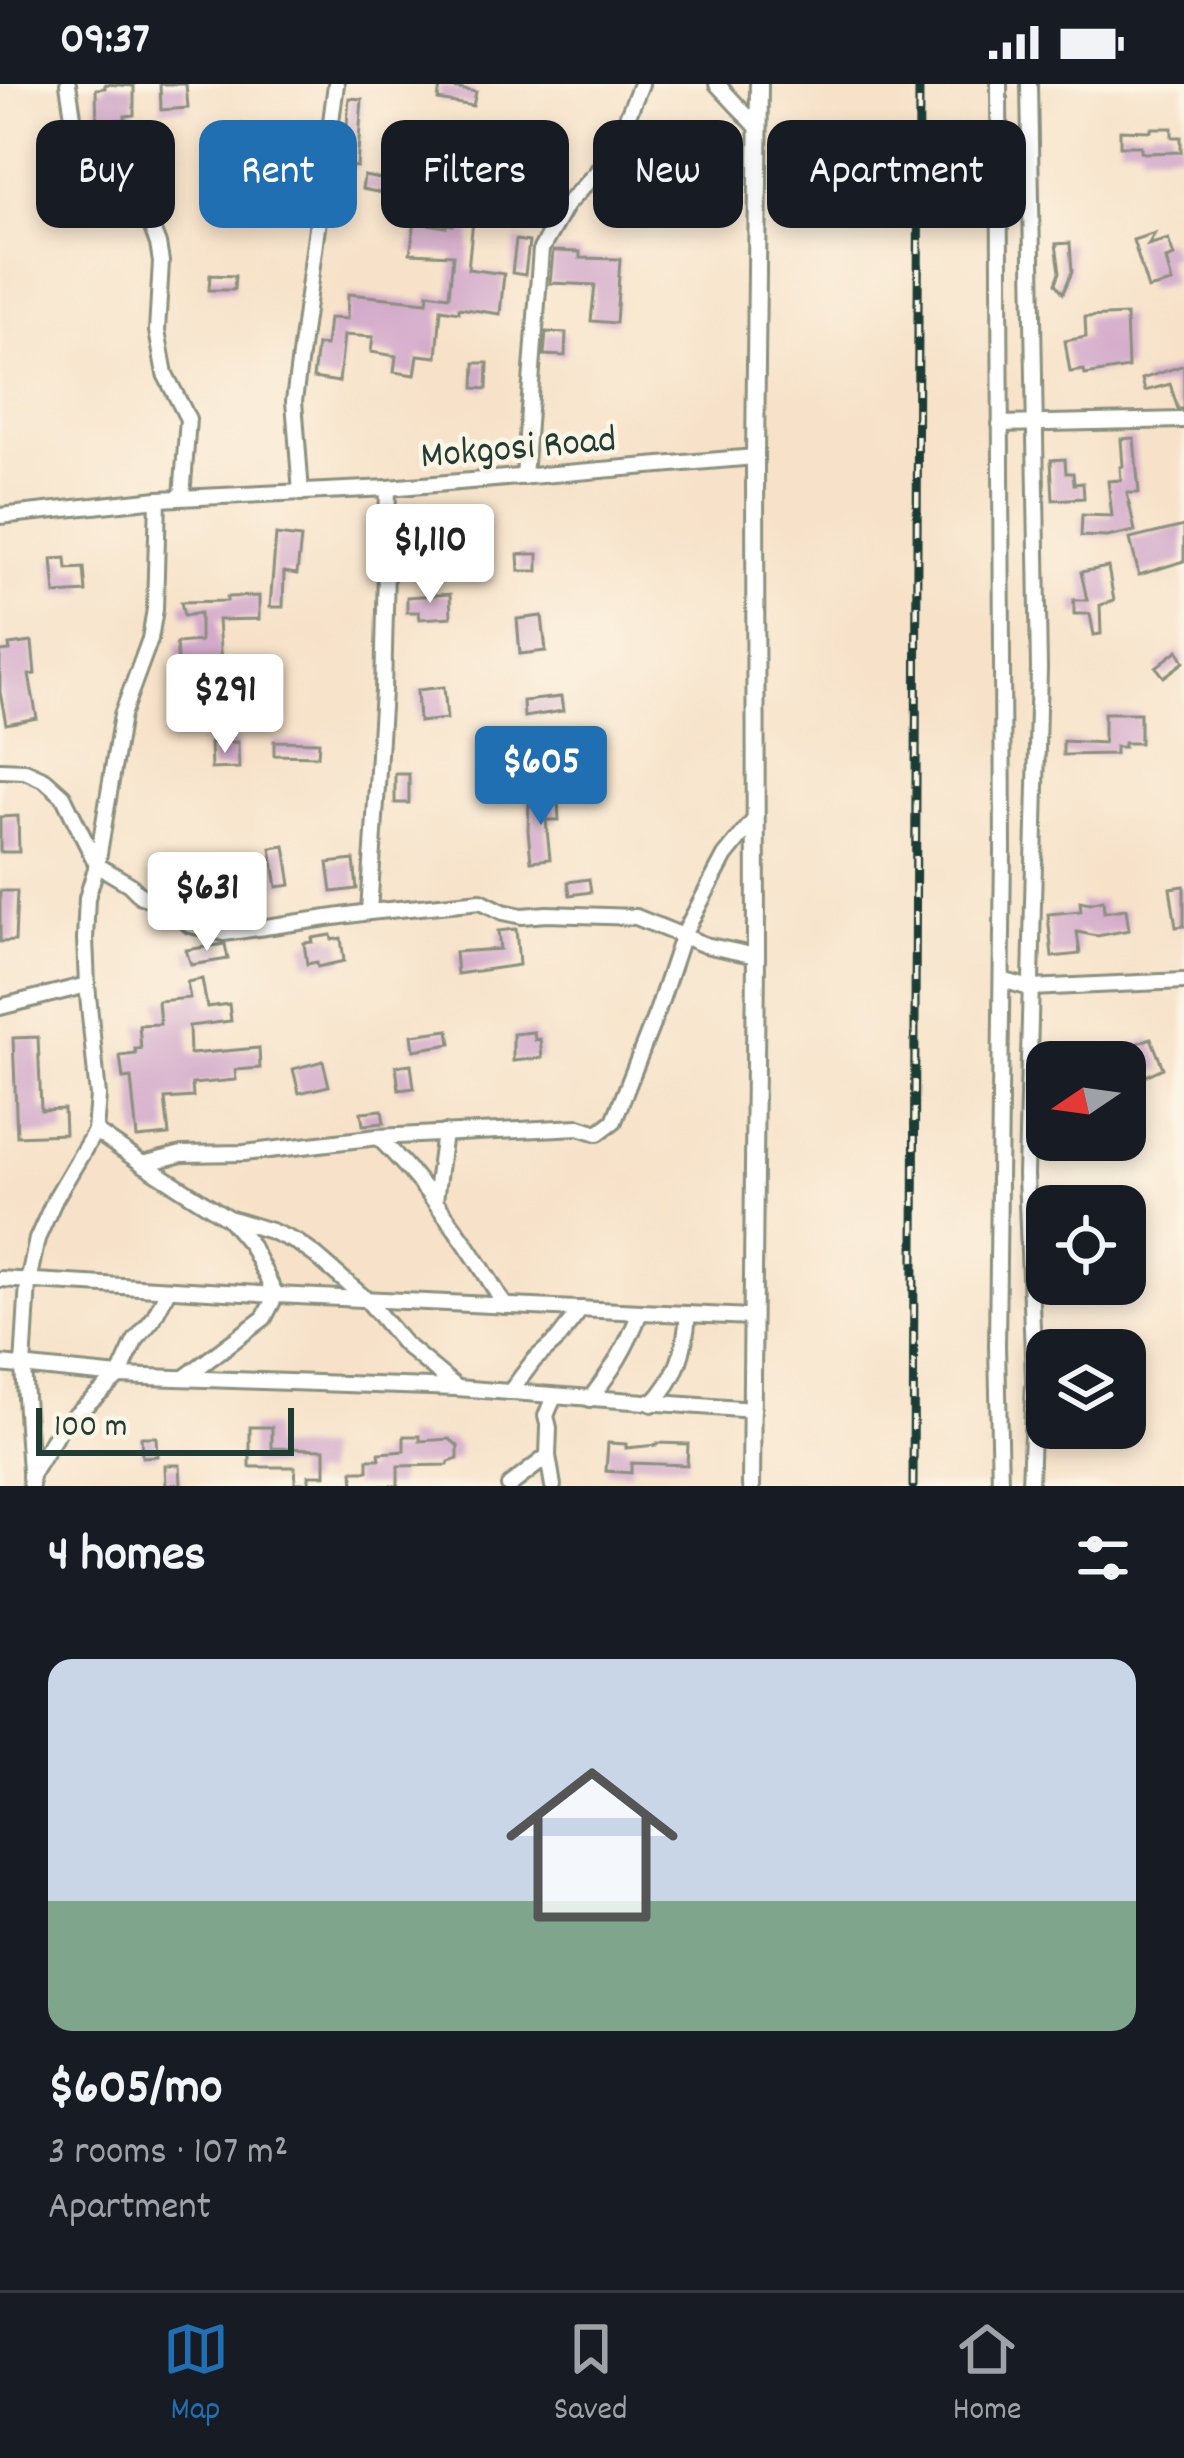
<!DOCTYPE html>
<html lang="en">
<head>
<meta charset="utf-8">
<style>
	:root { --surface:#171b24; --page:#242831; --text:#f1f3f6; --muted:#9ea1a6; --line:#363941; --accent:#1f6fb2 }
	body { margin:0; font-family:Dekko,sans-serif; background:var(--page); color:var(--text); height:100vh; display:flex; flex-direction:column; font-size:45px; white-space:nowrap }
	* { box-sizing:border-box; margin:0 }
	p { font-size:39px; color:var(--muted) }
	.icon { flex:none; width:66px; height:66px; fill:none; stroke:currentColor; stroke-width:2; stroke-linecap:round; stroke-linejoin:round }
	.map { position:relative; height:1402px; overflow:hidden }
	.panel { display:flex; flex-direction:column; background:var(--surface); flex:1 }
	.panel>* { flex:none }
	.guide { position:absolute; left:36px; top:36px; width:1113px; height:108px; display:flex; gap:24px }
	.needle { width:78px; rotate:257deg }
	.tools { position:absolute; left:1026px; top:957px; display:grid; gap:24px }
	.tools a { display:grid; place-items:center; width:120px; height:120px; border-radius:24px; background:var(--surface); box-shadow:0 6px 18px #0003; font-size:60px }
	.scale { position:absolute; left:36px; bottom:30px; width:258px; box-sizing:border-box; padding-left:12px; border:6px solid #1f3d34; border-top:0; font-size:33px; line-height:42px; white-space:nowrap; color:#1f3d34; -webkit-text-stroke:9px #fcf5e5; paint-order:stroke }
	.price { position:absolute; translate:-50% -102px; padding:0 27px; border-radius:12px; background:#fff; color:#222; font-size:39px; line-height:78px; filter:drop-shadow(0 3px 6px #0008) }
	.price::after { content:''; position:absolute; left:50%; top:72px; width:36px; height:27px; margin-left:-18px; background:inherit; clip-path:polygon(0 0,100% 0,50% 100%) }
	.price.active { background:var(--accent); color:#fff }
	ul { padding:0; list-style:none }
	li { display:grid; align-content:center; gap:24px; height:636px; padding:0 48px }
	li span { display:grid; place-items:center; height:372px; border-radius:24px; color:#555 }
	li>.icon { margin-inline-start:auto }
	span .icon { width:216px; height:216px; fill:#fffc; stroke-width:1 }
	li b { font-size:51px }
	h2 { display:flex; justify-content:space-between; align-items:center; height:144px; padding:0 48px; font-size:51px }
	.tag { padding:0 42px; border-radius:24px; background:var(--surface); box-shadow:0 6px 18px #0003; font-size:42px; line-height:108px }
	.tag.active { background:var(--accent); color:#fff }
	.status { display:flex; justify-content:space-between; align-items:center; height:84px; padding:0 60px; background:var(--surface); direction:ltr }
	.status svg { height:33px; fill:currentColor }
	.tabs { display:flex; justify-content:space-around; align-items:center; height:168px; border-top:3px solid var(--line); background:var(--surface); font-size:33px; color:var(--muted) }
	.tabs a { display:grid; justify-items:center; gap:6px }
	.tabs .active { color:var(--accent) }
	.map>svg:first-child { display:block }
	.building { fill:#d3aacb }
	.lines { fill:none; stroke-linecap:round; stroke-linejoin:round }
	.minor-casing { stroke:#8b907e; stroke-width:20 }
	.tertiary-casing { stroke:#8b907e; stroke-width:22 }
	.minor { stroke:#fff; stroke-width:14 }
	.tertiary { stroke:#fff; stroke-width:16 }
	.rail-casing { stroke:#1f3d34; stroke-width:9 }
	.rail { stroke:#fcf5e5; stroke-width:4.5; stroke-dasharray:14; stroke-linecap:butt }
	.labels { text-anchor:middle; stroke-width:9; stroke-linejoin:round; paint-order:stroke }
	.street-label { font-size:39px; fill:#1f3d34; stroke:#fcf5e5 }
</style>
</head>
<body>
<div class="status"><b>09:37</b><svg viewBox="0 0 49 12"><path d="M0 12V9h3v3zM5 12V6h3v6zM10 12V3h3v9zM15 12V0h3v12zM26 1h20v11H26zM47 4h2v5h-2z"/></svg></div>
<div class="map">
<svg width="1184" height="1402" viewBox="0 0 1184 1402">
	<rect width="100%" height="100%" fill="#fcf5e5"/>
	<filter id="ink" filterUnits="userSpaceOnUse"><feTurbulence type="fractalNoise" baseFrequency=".00833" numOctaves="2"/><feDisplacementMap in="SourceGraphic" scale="24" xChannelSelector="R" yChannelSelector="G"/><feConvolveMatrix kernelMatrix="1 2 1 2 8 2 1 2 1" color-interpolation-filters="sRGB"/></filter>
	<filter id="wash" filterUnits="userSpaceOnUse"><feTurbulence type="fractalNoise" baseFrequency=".004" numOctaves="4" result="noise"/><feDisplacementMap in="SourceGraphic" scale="48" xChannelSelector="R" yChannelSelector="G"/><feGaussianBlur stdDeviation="2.7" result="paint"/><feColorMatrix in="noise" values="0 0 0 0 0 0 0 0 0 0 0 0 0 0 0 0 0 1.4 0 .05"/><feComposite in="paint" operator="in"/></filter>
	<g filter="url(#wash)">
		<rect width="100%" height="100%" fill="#f7e2c9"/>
		<g id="blocks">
			<g class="building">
				<polygon points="105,0 134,2 134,31 125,32 125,36 117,36 117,46 97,46 96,5 105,4"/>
				<polygon points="160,0 186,0 188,24 161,26"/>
				<polygon points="440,2 476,8 473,22 438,16"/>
				<polygon points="349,14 362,15 357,83 344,82"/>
				<rect x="222" y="40" width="19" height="26"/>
				<polygon points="1151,44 1172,44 1172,53 1181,53 1181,68 1145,69 1141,68 1141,62 1120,62 1120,46 1151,47"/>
				<polygon points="485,49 501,50 499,95 473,93 475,62 484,63"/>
				<polygon points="387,70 415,72 414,98 418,99 416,114 385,108"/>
				<polygon points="364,92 385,96 382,109 362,105"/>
				<polygon points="453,111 479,112 479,126 474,126 468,185 504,190 500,230 459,224 459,228 441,225 437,273 418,271 415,291 394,288 396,272 371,268 373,253 344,251 339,298 313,294 317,261 326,262 329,234 347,235 348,210 427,218 428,209 449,212 453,171 410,169 415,138 446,143 446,140 453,141"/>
				<polygon points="1155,149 1148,161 1168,155 1174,172 1166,175 1172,199 1148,205 1133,156"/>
				<polygon points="516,156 529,158 525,191 512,189"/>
				<polygon points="1070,159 1072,188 1063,209 1056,199 1060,188 1056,160"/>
				<polygon points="553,167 580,168 580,174 620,175 616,239 591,237 595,201 550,199"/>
				<polygon points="210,191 235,192 234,206 209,206"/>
				<polygon points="1126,231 1128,284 1085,291 1084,286 1070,288 1065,257 1086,253 1085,233"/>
				<polygon points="546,248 566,249 565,272 544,271"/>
				<polygon points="475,279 488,279 487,305 474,304"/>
				<polygon points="1184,281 1184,325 1178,325 1170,300 1145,307 1142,295"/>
				<polygon points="1134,354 1139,409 1127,409 1135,447 1107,453 1081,452 1082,431 1112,432 1108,397 1121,396 1120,383 1123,382 1121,355"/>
				<polygon points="1065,375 1066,389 1073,389 1074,400 1083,399 1084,414 1053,416 1051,376"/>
				<polygon points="1184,442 1184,477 1139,491 1130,455"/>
				<polygon points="276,451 301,454 297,490 284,488 283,523 270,523"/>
				<polygon points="518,470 538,470 538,487 519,487"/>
				<polygon points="66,474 67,485 84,484 86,508 55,510 52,475"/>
				<polygon points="1108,483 1114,517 1100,521 1101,550 1094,551 1090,530 1074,530 1074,516 1087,516 1081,488"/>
				<polygon points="450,510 451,533 420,535 419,528 407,528 407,513"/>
				<polygon points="259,512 259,535 218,536 221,582 178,585 176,559 200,557 200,529 184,532 181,518 227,517 227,513"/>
				<polygon points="542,532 546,567 520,570 517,535"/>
				<polygon points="32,558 35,590 29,591 37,634 6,640 0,608 0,568 10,567 9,561"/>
				<polygon points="1178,566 1184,578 1164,593 1156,583"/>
				<polygon points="444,603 447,635 419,638 417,606"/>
				<polygon points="561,613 563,627 524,633 523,617"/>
				<polygon points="1104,629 1140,629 1140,659 1124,659 1124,663 1115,663 1115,670 1063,671 1063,657 1104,659"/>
				<polygon points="274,657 319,658 318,672 274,671"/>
				<polygon points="238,658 239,684 211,685 210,659"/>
				<rect x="395" y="690" width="14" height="29"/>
				<polygon points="529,717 558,717 559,736 546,736 550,775 531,777 528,746"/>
				<polygon points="18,732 19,768 0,768 0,733"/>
				<polygon points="285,762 291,801 277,803 271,764"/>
				<polygon points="354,776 357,805 332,808 328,779"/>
				<polygon points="589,795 591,808 570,811 568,798"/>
				<polygon points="1184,802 1184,842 1176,843 1170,804"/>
				<polygon points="0,807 17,807 15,857 0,858"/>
				<polygon points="1103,816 1104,828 1126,825 1129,846 1097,852 1077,848 1080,870 1052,873 1048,830 1081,827 1080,817 1090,819"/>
				<polygon points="516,845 519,881 457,890 455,868 500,865 498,847"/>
				<polygon points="331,851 332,856 341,854 344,877 318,883 317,878 307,880 304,859 313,858 312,854"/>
				<polygon points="225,860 228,875 191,881 186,866"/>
				<polygon points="202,895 207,923 229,920 231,937 189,942 190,970 259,964 260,984 235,986 236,996 192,1000 193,1013 165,1015 169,1051 137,1054 131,994 123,995 120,972 136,970 135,965 141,965 139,941 160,940 158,917 190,914 187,898"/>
				<polygon points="449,946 451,960 414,966 412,951"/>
				<polygon points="534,948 535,956 540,955 542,974 513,977 513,950"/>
				<polygon points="38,953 41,1026 64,1025 65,1050 17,1052 13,954"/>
				<polygon points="1151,954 1163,984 1143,993 1130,962"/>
				<polygon points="323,977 329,1002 299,1009 293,985"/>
				<polygon points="411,980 414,1004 399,1006 396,982"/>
				<polygon points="382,1026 384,1039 363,1041 361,1028"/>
				<polygon points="250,1343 272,1343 272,1364 325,1365 325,1391 309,1391 309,1399 295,1399 295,1383 250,1383"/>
				<polygon points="404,1352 420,1352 420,1357 450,1355 458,1362 458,1375 449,1378 448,1381 398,1382 398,1402 354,1402 353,1387 368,1387 368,1375 380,1375 379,1369 404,1367"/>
				<polygon points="141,1353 156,1353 157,1372 142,1373"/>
				<polygon points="608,1359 626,1360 626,1364 657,1361 657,1359 688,1360 687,1381 631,1379 631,1389 606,1387"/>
				<polygon points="165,1381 180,1381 181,1400 166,1401"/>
			</g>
		</g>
	</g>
	<g filter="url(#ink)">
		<use href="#blocks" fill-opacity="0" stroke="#8b907e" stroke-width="3"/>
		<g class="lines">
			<g class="minor-casing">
				<g id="minor">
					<polyline points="68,0 74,39 95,74 146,129 158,160 161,178 157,247 165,290 188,335 182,413"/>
					<polyline points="717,0 759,45"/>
					<polyline points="999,0 1003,766 997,1261 1000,1402"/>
					<polyline points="1029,0 1039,585 1026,1091 1034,1296 1030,1402"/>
					<polyline points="1000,340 1184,336"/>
					<polyline points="524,393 541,165 566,121 597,88 620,50 641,0"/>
					<polyline points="301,409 294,317 336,0"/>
					<polyline points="0,432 158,415 388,404 755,373"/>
					<polyline points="0,686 25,687 45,696 63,712 97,781 129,800 141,812 156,817 190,841 224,849 369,828 481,817 503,828 522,832 547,830 636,833 705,861 756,872"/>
					<polyline points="369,828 383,607 388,404"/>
					<polyline points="1002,896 1030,904 1184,897"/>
					<polyline points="0,923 87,901"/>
					<polyline points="95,1047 143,1080 182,1070 244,1069 378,1053 579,1043 598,1049 614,1037 658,925 682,853 725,772 755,735"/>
					<path d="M378,1053C429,1104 469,1160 505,1222"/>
					<polyline points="143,1080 228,1134 250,1160 276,1211 264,1234 184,1294"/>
					<polyline points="435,1116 444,1049"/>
					<polyline points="228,1134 271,1147 298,1159 315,1171 367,1216 404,1260 456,1303"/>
					<polyline points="0,1195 276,1211 751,1233"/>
					<polyline points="0,1280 119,1292 457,1304 753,1326"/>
					<polyline points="510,1308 534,1276 557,1256 581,1225"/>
					<path d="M590,1315C613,1285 627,1263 640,1228"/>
					<path d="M652,1320C678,1293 685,1267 688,1230"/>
					<polyline points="30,1393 61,1343 119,1292 135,1257 153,1235 168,1206"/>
					<polyline points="31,1402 23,1283 28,1198 37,1155 55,1115 95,1047 98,1012 87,901 85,855 87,814 97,781 122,631 150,555 155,525 158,415"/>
					<polyline points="509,1402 548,1372"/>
					<polyline points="553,1402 548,1372 549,1344 546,1332 554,1312"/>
				</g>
			</g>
			<g class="tertiary-casing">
				<polyline id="tertiary" points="751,1402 756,872 755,373 759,0"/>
			</g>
			<use href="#minor" class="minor"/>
			<use href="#tertiary" class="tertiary"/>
			<g class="rail-casing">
				<polyline id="rail" points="913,1402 919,0"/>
			</g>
			<use href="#rail" class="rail"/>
		</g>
	</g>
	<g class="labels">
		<g class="street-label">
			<text transform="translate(518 360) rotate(-5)" y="14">Mokgosi Road</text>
		</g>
	</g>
</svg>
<div class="tools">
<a><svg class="needle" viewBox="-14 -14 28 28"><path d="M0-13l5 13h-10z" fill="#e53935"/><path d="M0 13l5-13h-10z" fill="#9ea1a6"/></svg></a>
<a><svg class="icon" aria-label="locate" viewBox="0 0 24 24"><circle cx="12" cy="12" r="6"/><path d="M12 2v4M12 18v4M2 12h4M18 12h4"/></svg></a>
<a><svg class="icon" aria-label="layers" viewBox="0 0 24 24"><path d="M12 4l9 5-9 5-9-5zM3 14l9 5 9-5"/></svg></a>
</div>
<div class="scale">100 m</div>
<b class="price" style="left:430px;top:522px">$1,110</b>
<b class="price" style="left:225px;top:672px">$291</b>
<b class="price active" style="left:541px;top:744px">$605</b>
<b class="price" style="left:207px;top:870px">$631</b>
<div class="guide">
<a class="tag">Buy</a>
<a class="tag active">Rent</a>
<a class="tag">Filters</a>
<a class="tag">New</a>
<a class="tag">Apartment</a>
</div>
</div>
<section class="panel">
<h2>4 homes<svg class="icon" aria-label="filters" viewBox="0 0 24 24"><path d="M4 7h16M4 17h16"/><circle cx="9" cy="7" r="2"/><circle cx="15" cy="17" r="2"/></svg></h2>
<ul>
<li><span style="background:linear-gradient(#c9d6e8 65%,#7fa58c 0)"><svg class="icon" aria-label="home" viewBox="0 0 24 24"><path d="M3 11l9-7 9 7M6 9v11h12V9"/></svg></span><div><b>$605/mo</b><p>3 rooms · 107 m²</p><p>Apartment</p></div></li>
</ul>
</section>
<nav class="tabs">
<a class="active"><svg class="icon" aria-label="map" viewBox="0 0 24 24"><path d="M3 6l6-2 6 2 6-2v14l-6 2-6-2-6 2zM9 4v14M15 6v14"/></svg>Map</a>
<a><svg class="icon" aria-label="saved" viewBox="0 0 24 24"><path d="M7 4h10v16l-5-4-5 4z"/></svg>Saved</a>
<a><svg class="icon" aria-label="home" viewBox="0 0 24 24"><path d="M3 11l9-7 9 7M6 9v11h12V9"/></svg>Home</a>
</nav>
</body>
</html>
